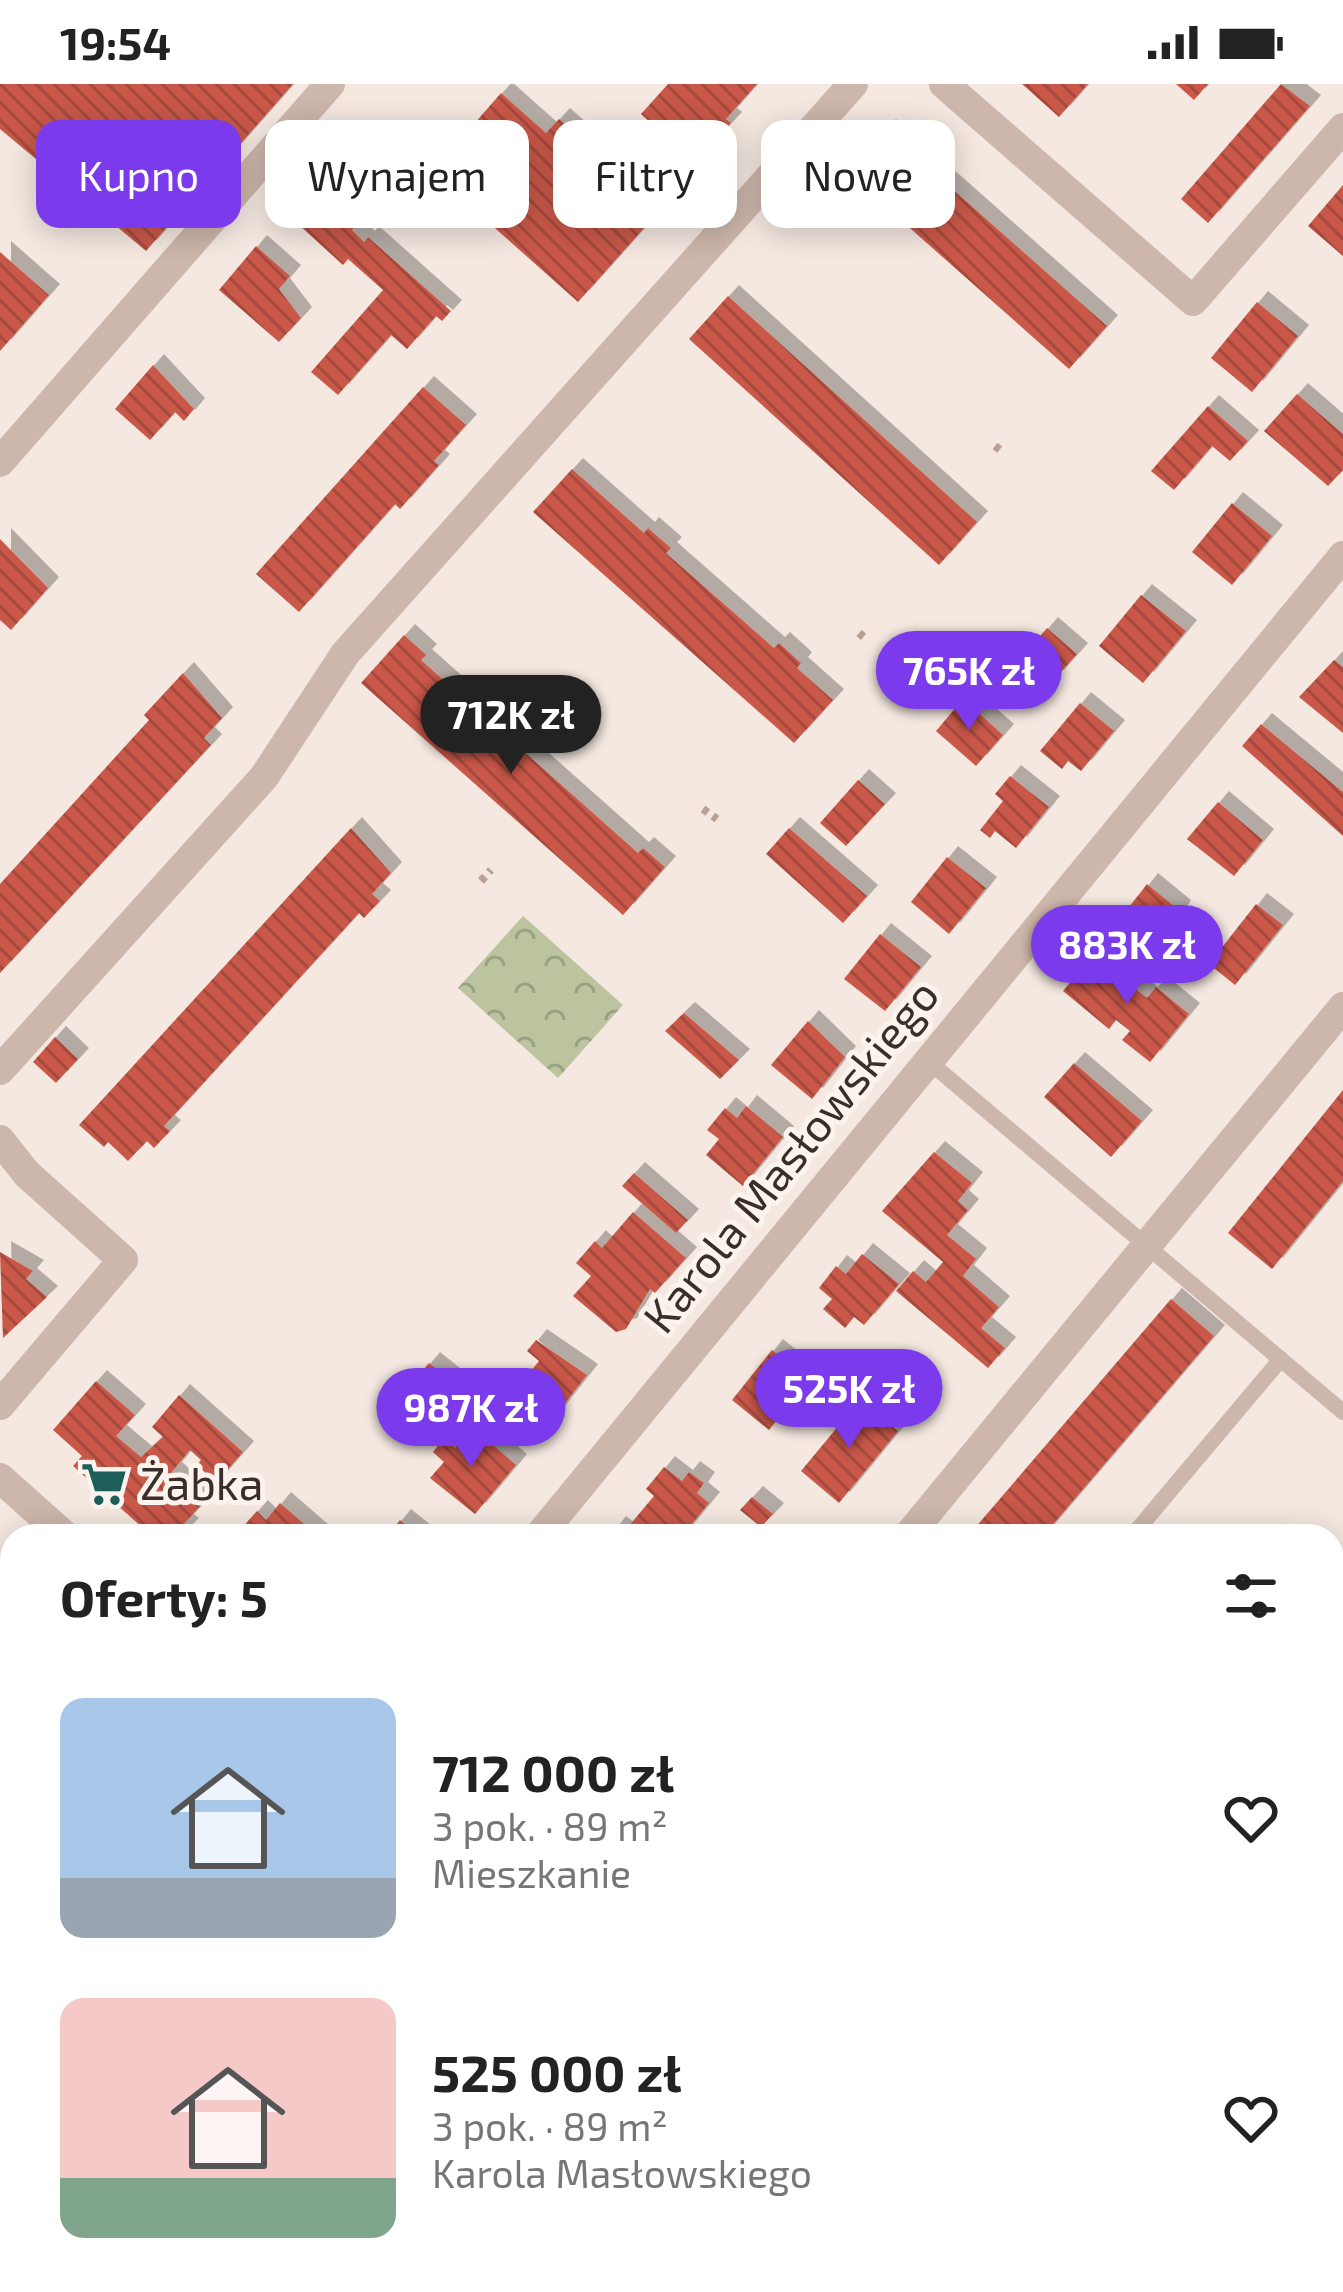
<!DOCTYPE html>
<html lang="pl">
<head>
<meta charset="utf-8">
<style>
	:root { --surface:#fff; --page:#f6f6f6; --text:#222; --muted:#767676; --accent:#7c3aed }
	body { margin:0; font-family:"Exo 2",sans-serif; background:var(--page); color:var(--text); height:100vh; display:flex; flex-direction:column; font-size:45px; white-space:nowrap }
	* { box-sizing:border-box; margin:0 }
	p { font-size:39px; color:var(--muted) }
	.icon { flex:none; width:66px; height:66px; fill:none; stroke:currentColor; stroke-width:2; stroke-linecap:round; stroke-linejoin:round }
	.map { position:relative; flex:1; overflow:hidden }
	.drawer { position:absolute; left:0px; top:1440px; width:1344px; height:768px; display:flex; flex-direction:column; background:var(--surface); border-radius:36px 36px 0 0; box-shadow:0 6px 30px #0003 }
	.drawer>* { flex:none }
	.top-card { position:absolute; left:36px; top:36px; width:1272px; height:108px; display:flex; gap:24px }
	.price { position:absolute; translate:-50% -102px; padding:0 27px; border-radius:42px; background:var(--accent); color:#fff; font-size:39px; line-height:78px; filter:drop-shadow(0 3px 6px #0008) }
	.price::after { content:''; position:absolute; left:50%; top:72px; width:36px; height:27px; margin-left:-18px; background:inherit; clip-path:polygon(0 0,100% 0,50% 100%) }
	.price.selected { background:#222; color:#fff }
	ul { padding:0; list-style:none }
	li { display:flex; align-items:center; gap:36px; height:300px; padding:0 60px }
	li span { display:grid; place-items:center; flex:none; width:336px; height:240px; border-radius:24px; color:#555 }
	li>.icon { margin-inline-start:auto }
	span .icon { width:144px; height:144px; fill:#fffc; stroke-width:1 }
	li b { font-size:51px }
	h2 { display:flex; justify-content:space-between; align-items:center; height:144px; padding:0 60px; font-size:51px }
	.tag { padding:0 42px; border-radius:24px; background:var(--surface); box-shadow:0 6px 30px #0003; font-size:42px; line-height:108px }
	.tag.selected { background:var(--accent); color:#fff }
	.status { display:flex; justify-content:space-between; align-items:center; height:84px; padding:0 60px; background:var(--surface); direction:ltr }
	.status svg { height:33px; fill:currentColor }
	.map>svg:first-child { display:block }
	.park { fill:url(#park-crowns) }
	.building { fill:url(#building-back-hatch); filter:url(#shadow) }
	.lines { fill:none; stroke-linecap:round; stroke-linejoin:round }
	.path { stroke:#b9a095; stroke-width:8; stroke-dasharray:6 6; stroke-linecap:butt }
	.service { stroke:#cdb6ab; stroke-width:16 }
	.minor { stroke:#cdb6ab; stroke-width:30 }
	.labels { text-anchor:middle; stroke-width:10; stroke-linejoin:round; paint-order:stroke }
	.street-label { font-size:45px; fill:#3b2d2a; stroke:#fbf3ed }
	.poi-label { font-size:45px; fill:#3b2d2a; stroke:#fbf3ed; text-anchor:start }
</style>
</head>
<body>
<div class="status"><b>19:54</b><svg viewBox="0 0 49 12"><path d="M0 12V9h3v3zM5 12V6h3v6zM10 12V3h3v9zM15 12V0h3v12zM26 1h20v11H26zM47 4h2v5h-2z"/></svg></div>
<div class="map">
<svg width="1343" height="2208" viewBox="0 0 1343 2208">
	<defs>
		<pattern id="park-crowns" width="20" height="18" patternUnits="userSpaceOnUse" patternTransform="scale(3)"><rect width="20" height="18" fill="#bcc49f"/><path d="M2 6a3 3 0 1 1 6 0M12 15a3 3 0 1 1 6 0" fill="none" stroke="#9aa082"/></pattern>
		<pattern id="building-back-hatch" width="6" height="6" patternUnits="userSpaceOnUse" patternTransform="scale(3)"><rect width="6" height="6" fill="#c95849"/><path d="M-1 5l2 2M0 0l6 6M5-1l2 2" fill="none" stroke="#a4493d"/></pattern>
		<filter id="shadow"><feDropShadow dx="11" dy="-11" stdDeviation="0" flood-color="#0004"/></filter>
	</defs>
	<rect width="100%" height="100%" fill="#f4e8e0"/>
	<g class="park">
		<polygon points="523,832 623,921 558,994 458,904"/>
		<polygon points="12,1652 12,2015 0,2019 0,1666"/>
	</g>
	<g class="building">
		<polygon points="0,0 293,0 146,167 0,45"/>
		<polygon points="668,0 757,0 726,35 731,39 718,53 713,49 690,75 641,30"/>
		<polygon points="1022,0 1088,0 1059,33"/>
		<polygon points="1176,0 1208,0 1194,16"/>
		<polygon points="1281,0 1310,22 1208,139 1181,115"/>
		<polygon points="501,9 546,49 559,35 661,125 578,218 432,88"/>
		<polygon points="885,46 906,64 910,59 927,74 923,79 1107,242 1069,285 885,122 880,128 837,89"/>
		<polygon points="335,78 378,116 352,146 364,158 368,153 451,227 442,237 436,232 407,265 391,251 338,311 311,288 383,206 348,175 343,181 288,131"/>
		<polygon points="1343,101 1343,172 1308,142"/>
		<polygon points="256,162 290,192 279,205 301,234 279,258 219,206"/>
		<polygon points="0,168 49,211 0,267"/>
		<polygon points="728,212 977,438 939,481 689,255"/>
		<polygon points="1257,218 1298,252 1252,308 1211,274"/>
		<polygon points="153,281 194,325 184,337 175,328 150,356 115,325"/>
		<polygon points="423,303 466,341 434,377 439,381 400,425 395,420 299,528 256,490"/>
		<polygon points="1297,310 1343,350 1343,386 1328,402 1264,347"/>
		<polygon points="1208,322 1248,357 1230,377 1212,362 1174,406 1151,387"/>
		<polygon points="572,385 644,449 648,444 671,464 666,469 774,564 779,559 801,579 797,584 833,616 794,659 533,428"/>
		<polygon points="1232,419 1272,452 1232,501 1192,468"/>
		<polygon points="0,455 48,504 11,546 0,536"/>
		<polygon points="1141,511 1186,547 1143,599 1099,562"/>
		<polygon points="1047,544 1077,570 1053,597 1023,572"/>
		<polygon points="404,551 426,571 421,576 638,769 643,764 665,783 623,831 361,599"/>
		<polygon points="1334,576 1343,583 1343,649 1299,613"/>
		<polygon points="183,589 222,634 204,654 211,661 0,889 0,800 149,636 144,631"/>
		<polygon points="963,615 1003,651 976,682 936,647"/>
		<polygon points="1080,619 1114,647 1081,687 1068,677 1062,685 1040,667"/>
		<polygon points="1261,640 1343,708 1343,752 1242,662"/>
		<polygon points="1010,692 1049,723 1016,764 995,747 990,754 980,746 1003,717 995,710"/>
		<polygon points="858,696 885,720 846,762 820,739"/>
		<polygon points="1218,718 1263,756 1234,792 1187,755"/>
		<polygon points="351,744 391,789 372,810 380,817 364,834 359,829 164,1042 170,1047 154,1064 147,1057 128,1077 108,1058 104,1063 79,1041"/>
		<polygon points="789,744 867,812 843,839 766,770"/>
		<polygon points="947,773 986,804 949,850 911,818"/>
		<polygon points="1147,800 1180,827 1150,875 1112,845"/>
		<polygon points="1256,820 1283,841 1235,901 1209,880"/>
		<polygon points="880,850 921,883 885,927 844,895"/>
		<polygon points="1093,871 1147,914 1156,903 1189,930 1150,978 1122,956 1130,947 1116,936 1109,945 1063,907"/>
		<polygon points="684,929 739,976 720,995 665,947"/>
		<polygon points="808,937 845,973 812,1015 771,981"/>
		<polygon points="55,953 78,975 56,999 33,978"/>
		<polygon points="1074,979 1142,1037 1111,1073 1044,1013"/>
		<polygon points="1343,1006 1343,1097 1272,1185 1228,1149"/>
		<polygon points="746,1022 783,1053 743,1102 706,1071 719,1055 707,1046 725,1024 737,1034"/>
		<polygon points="934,1068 972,1099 958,1117 968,1126 947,1151 976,1175 963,1192 999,1223 981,1244 1005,1264 988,1284 896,1207 913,1187 926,1198 943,1178 882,1127"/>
		<polygon points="634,1089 688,1136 676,1149 622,1102"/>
		<polygon points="633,1128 686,1174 655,1209 650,1205 626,1245 616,1248 573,1212 591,1192 576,1179 595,1157 602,1164"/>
		<polygon points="0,1168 33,1187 26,1195 47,1213 3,1254"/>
		<polygon points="862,1170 899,1200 864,1241 854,1233 845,1244 823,1225 832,1215 819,1204 836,1182 846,1190"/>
		<polygon points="1171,1215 1214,1252 1043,1452 968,1452"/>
		<polygon points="536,1256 587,1291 554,1333 517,1304 539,1277 527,1267"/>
		<polygon points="772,1266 809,1296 769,1346 732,1316"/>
		<polygon points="429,1279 449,1295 417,1332 398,1316"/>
		<polygon points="96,1297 135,1331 116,1352 141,1373 163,1353 152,1343 179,1311 243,1368 216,1399 197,1381 201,1376 190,1366 171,1389 204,1418 183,1441 188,1445 181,1452 152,1452 73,1382 82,1372 53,1346"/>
		<polygon points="860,1316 898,1347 839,1419 801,1387"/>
		<polygon points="472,1343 516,1381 475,1430 430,1394 444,1378 433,1368 444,1354 455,1364"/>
		<polygon points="664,1383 682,1397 689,1388 704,1399 697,1409 709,1419 682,1452 608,1452 615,1443 623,1449 654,1412 646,1405"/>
		<polygon points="752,1413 773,1430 761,1443 740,1426"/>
		<polygon points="280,1419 318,1452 247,1452 240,1446 257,1427 266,1436"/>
		<polygon points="400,1436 420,1452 387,1452"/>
		<polygon points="1343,1543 1343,1699 1332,1690 1332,1556"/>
		<polygon points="1332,1838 1343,1847 1340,1892 1332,1885"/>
		<polygon points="1336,1993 1343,1998 1343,2027 1332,2018"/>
		<polygon points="1332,2181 1342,2190 1327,2208 1230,2208 1240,2196 1332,2196"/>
		<polygon points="185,2196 254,2196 269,2208 175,2208"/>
		<polygon points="651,2196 822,2196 830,2203 826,2208 653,2208"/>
	</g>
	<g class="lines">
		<g class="path">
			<polyline points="995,362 1004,369"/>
			<polyline points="859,549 866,555"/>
			<polyline points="703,725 717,735"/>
			<polyline points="481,797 491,786"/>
		</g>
		<g class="service">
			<polyline points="927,976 1343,1328"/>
			<polyline points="1132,1452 1281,1275"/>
		</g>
		<g class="minor">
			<polyline points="944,0 1193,217 1343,44"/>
			<polyline points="0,378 330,0"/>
			<polyline points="0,986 264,693 345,570 853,0"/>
			<polyline points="0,1056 27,1090 123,1176 0,1321"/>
			<polyline points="0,1394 65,1452"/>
			<polyline points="539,1452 1343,472"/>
			<polyline points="908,1452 1343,923"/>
			<polyline points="0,2062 12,2060"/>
			<polyline points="43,2196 45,2208"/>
			<polyline points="901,2196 914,2208"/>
		</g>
	</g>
	<defs>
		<g id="supermarket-bare" transform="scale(3.6)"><path d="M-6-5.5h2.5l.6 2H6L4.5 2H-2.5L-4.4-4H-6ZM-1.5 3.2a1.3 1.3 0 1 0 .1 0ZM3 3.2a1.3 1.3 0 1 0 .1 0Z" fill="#1e5e5a" stroke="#fbf3ed" stroke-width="2.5" paint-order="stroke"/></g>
	</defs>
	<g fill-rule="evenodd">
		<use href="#supermarket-bare" x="104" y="1400"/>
	</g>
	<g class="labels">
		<g class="street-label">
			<text transform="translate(791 1072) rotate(-51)" y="16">Karola Masłowskiego</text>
		</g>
		<g class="poi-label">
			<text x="140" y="1416">Żabka</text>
		</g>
	</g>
</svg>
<b class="price" style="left:969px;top:649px">765K zł</b>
<b class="price selected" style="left:511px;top:693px">712K zł</b>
<b class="price" style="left:1127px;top:923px">883K zł</b>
<b class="price" style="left:849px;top:1367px">525K zł</b>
<b class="price" style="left:471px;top:1386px">987K zł</b>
<div class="top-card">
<a class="tag selected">Kupno</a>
<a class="tag">Wynajem</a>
<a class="tag">Filtry</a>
<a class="tag">Nowe</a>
</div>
<section class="drawer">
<h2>Oferty: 5<svg class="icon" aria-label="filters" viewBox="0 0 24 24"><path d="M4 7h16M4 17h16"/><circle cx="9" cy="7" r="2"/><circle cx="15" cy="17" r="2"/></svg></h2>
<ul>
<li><span style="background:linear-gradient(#a9c7e8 75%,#9aa5b1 0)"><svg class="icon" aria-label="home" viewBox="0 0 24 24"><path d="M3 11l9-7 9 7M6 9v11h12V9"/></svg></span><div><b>712 000 zł</b><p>3 pok. · 89 m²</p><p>Mieszkanie</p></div><svg class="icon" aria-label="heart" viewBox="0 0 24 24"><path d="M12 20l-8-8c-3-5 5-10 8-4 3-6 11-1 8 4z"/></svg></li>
<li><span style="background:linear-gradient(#f6c9c9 75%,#7fa58c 0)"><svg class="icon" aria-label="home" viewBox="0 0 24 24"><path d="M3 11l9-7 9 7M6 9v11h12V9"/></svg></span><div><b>525 000 zł</b><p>3 pok. · 89 m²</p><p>Karola Masłowskiego</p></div><svg class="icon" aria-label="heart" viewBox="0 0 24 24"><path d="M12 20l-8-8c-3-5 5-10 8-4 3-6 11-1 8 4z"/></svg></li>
</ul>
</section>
</div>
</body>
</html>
